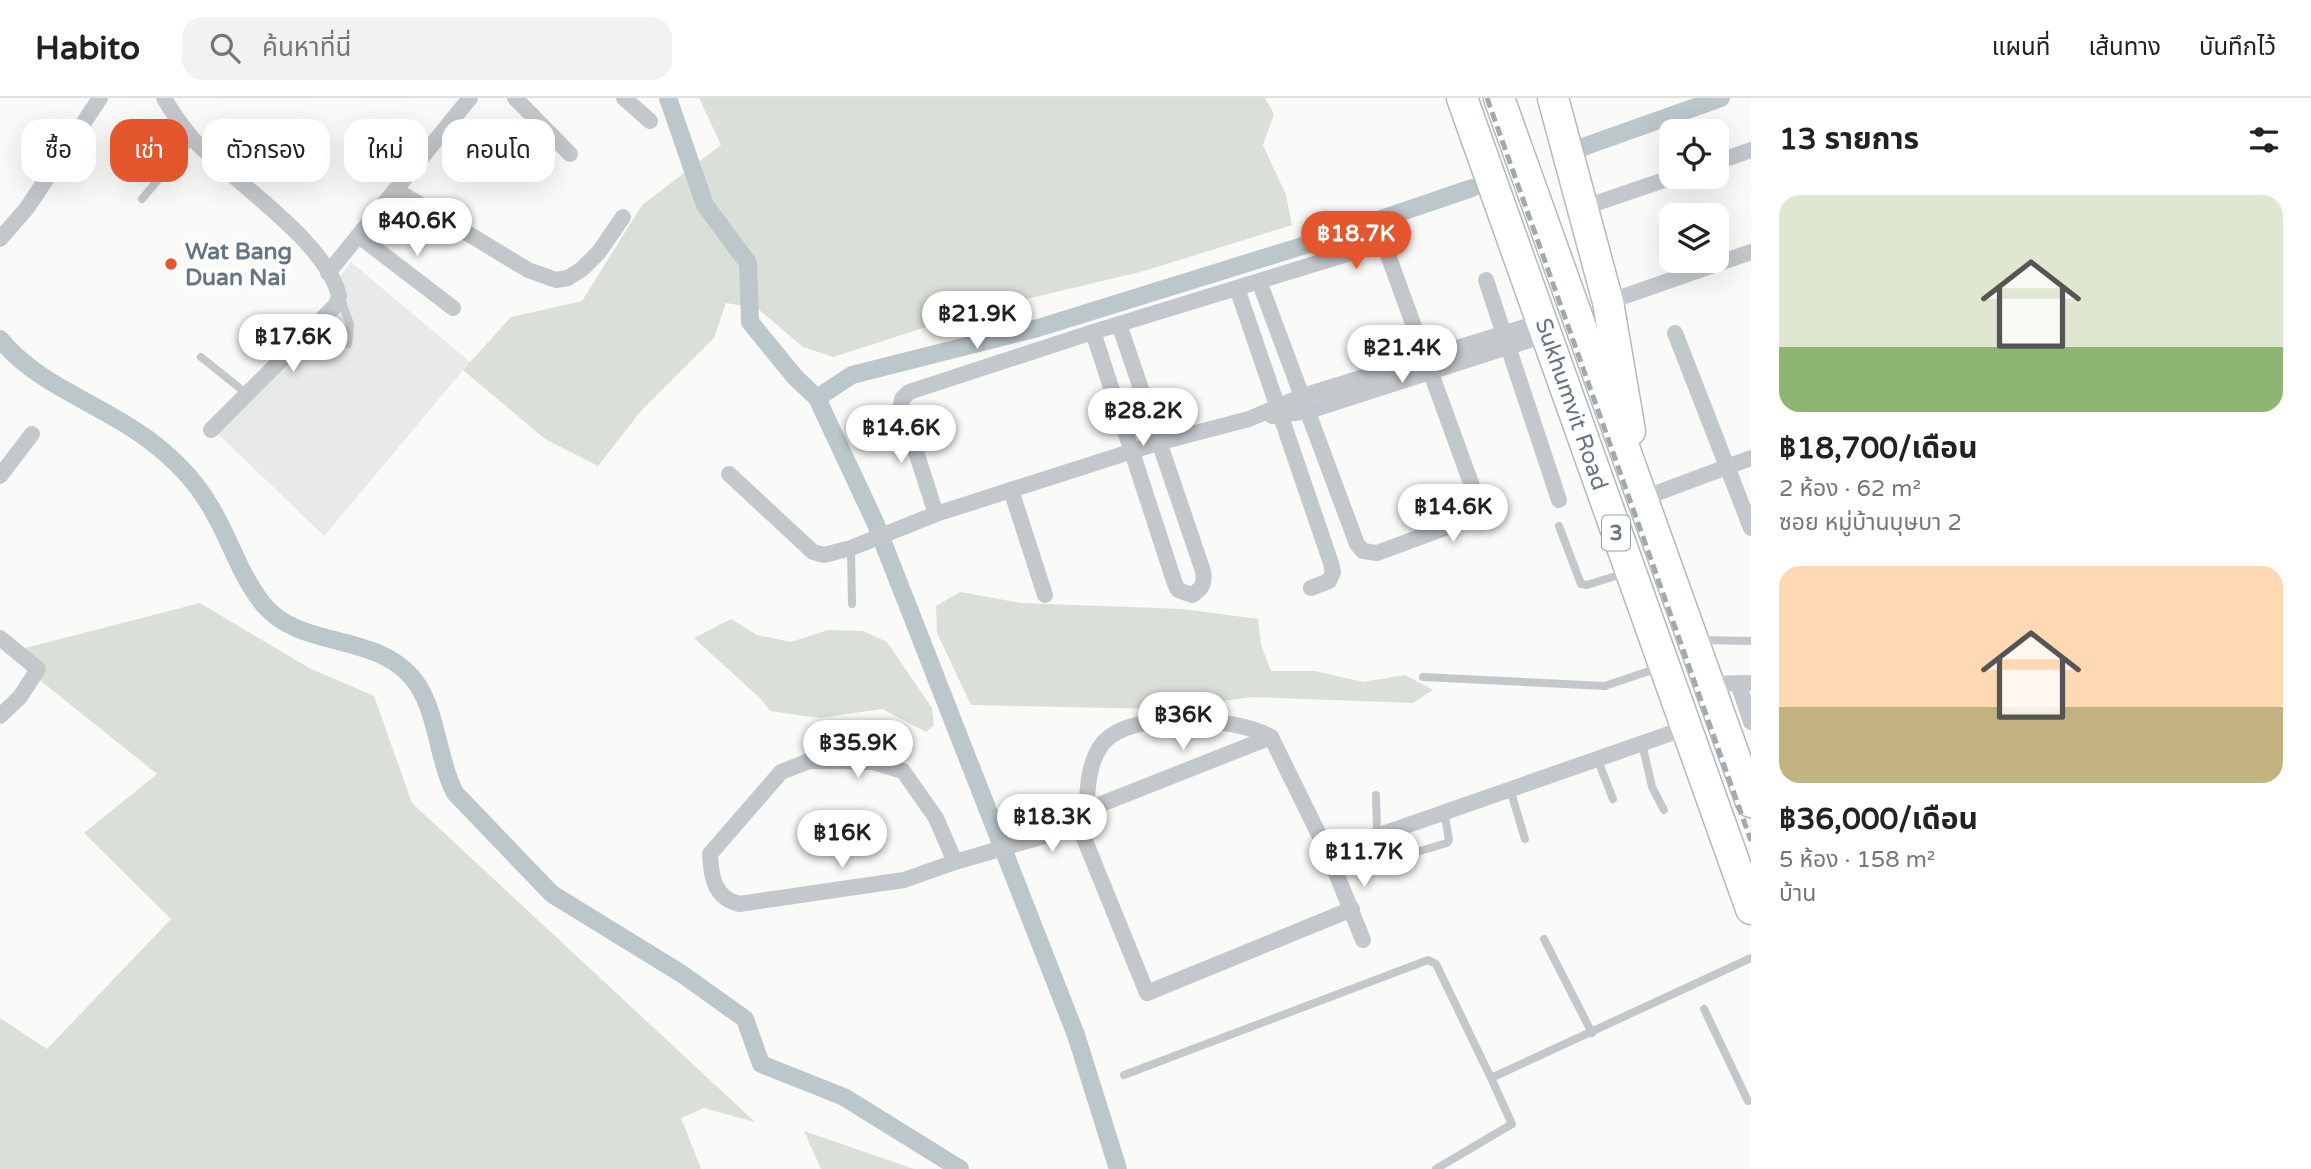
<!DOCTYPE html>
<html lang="th">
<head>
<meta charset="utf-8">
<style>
	:root { --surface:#fff; --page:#f2f2f2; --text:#222; --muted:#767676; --line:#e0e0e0; --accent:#e4572e }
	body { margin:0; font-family:"Varela Round","Noto Sans Thai",sans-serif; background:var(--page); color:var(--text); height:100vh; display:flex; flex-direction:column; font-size:26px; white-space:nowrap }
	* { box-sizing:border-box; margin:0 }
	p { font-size:23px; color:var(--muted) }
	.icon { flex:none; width:38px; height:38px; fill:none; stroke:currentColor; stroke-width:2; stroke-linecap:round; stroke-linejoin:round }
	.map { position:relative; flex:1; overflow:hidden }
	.side { display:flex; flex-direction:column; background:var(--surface); width:560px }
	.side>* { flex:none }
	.guide { position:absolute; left:21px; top:21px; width:665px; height:63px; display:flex; gap:14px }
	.fabs { position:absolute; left:1659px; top:21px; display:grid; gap:14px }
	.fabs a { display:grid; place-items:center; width:70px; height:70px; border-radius:14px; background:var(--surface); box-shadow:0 7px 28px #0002; font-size:35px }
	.price { position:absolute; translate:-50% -60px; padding:0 16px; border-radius:24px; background:#fff; color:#222; font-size:23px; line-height:46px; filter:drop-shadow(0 2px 4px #0008) }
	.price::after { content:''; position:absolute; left:50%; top:42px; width:21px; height:16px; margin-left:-10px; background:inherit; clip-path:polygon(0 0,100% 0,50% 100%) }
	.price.active { background:var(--accent); color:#fff }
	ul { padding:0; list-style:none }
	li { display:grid; align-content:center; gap:14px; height:371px; padding:0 28px }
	li span { display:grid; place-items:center; height:217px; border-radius:21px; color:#555 }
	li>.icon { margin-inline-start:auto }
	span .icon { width:126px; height:126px; fill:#fffc; stroke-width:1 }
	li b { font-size:30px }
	h2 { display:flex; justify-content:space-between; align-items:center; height:84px; padding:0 28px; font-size:30px }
	.pill { padding:0 24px; border-radius:21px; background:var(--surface); box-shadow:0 7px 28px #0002; font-size:24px; line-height:63px }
	.pill.active { background:var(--accent); color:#fff }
	header { display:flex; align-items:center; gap:42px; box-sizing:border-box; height:98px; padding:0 35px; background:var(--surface); border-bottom:2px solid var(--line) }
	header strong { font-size:33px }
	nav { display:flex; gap:38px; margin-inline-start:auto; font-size:24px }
	.search { width:490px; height:63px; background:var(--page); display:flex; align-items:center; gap:18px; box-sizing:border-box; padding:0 24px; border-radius:21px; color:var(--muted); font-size:26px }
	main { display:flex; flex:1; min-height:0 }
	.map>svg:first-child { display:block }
	.built { fill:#e8e9e9 }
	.green { fill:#dadfd7 }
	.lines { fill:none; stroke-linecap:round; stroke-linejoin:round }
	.canal { stroke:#bbc7cb; stroke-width:18 }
	.highway-casing { stroke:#b4b9bd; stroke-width:33 }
	.lane { stroke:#c3c8cc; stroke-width:8 }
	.street { stroke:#c3c8cc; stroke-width:16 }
	.highway { stroke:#fff; stroke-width:30 }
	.rail { stroke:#a2aab0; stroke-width:5; stroke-dasharray:10 5; stroke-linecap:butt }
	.poi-dot { fill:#e4572e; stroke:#fff; stroke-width:2.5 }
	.labels { text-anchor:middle; stroke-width:7; stroke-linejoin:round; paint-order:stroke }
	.shield { fill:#fff; stroke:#939fa8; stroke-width:2 }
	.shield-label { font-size:21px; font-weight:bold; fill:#657683 }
	.poi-label { font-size:23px; font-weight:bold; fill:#657683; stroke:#fff; text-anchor:start }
	.street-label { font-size:23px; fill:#657683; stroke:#fff }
</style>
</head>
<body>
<header>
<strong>Habito</strong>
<div class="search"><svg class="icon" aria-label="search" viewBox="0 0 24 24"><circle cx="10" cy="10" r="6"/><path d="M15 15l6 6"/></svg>ค้นหาที่นี่</div>
<nav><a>แผนที่</a><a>เส้นทาง</a><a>บันทึกไว้</a></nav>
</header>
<main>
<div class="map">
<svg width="1751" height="1071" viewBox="0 0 1751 1071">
	<rect width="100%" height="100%" fill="#fafaf8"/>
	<polygon class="built" points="351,164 470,264 324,438 217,335 336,211 337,182"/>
	<g class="green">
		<polygon points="699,0 1265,0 1274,16 1263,47 1286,97 1292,127 1144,173 976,213 833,259 803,249 757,210 726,205 714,240 641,313 598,368 545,341 463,272 511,219 582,203 642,107 721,47"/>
		<polygon points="960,494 1021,505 1183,511 1258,521 1261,547 1271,573 1315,573 1363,584 1405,577 1433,592 1413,605 1253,599 1158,611 971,607 937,535 936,508"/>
		<polygon points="200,505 309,570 374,598 412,705 755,1024 704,1010 681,1020 701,1071 0,1071 0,920 47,951 171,821 84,735 157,676 6,555"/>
		<polygon points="731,521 757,537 791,544 828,532 863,533 887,544 932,610 934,627 926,634 882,611 819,620 770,613 761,601 694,540"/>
		<polygon points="804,1033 914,1071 821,1071"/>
	</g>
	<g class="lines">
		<g class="canal">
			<polyline points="668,0 705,107 748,165 750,224 795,279 817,300 875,424 1076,937 1118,1071"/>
			<polyline points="1583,49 1721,0"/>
			<path d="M0,241C38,288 102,306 149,342C173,360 195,382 210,408C230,440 239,476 263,506C302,554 384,532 419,589C438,621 438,662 455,695L552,796L682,876L745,921L761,966L844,999L960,1071"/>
			<polyline points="817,300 852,277 1038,230 1299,149 1472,90"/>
		</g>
		<g class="highway-casing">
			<g id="highway">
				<polyline points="1462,0 1751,811"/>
				<polyline points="1499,0 1751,704"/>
				<polyline points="1553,0 1608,204 1630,333"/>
			</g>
		</g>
		<g class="lane">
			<polyline points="142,101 193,40"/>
			<polyline points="340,199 350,226 348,246"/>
			<polyline points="201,259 247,296"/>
			<polyline points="1559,428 1581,486 1587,487 1625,475"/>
			<polyline points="851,450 852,506"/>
			<polyline points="1701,542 1751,543"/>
			<polyline points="1423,579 1605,588 1658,570"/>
			<polyline points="1642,645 1652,689 1664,712"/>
			<polyline points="1597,660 1613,701"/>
			<polyline points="1510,691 1525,741"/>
			<polyline points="1376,697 1377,736"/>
			<polyline points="1363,740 1376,766 1447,745 1449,742 1444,713"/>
			<polyline points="1544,841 1592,935"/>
			<polyline points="1704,911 1748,1003"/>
			<polyline points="1124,977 1428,862 1436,866 1491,980"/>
			<polyline points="1436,1071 1512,1026 1491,980 1751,860"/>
		</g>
		<g class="street">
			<path d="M164,0C172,14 182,28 192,40C230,82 326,142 339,198L336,207L211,332"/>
			<polyline points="515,0 570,56"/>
			<polyline points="624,0 650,23"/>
			<polyline points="1717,64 1751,52"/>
			<polyline points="396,92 528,172 556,182 568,180 582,171 599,154 623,119"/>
			<polyline points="1582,110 1673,79"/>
			<polyline points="359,138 453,210"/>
			<polyline points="0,141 27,110 100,0"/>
			<polyline points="328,175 470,0"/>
			<polyline points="1486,182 1559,402"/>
			<polyline points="1237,190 1331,465 1333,474 1329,483 1311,490"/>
			<polyline points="1608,204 1751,154"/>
			<path d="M1093,234L1175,486L1178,492L1192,497C1203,490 1205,485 1203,473L1119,226"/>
			<polyline points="1675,235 1751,430"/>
			<polyline points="1272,318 1309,313 1548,236"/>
			<polyline points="729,376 813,454 824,457 851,450 936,416 1161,344 1249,321 1303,298 1544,223"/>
			<polyline points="0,378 32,336"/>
			<polyline points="1011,392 1045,497"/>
			<polyline points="1641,401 1751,360"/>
			<polyline points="936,416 901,307 902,301 909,294 1093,234 1380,146 1384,146 1475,396 1475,411 1469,421 1377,455 1363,453 1357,446 1259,183"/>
			<polyline points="0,540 38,571 20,599 0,618"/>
			<polyline points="1738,585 1751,624"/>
			<polyline points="1707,586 1751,585"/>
			<path d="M1086,712C1088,689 1088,664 1103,645C1131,611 1236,619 1271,639"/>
			<polyline points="1328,755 1363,842"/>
			<path d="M955,764L904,782L739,806C714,800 711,778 710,756L781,674L809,663H837L873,664L903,673L936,720L955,764L1079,728"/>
			<polyline points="1352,811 1147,895 1079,728 1079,717 1086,712 1271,639 1328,755 1686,630"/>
		</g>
		<use href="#highway" class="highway"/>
		<polyline class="rail" points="1487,0 1751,743"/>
	</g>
	<circle class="poi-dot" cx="171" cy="166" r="7"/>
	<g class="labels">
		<rect class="shield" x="1602" y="417.5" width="28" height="35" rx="5"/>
		<g class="shield-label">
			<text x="1616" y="442">3</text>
		</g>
		<g class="poi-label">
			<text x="185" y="161">Wat Bang<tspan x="185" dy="26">Duan Nai</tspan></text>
		</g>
		<g class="street-label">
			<text transform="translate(1572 306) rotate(71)" y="8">Sukhumvit Road</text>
		</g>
	</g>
</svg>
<div class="fabs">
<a><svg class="icon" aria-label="locate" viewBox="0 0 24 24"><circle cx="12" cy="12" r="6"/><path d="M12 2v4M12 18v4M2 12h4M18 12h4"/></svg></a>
<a><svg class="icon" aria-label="layers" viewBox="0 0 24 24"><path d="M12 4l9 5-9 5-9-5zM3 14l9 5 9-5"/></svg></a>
</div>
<b class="price" style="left:417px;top:160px">฿40.6K</b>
<b class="price active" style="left:1356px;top:173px">฿18.7K</b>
<b class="price" style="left:977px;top:253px">฿21.9K</b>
<b class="price" style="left:293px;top:276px">฿17.6K</b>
<b class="price" style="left:1402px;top:287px">฿21.4K</b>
<b class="price" style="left:1143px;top:350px">฿28.2K</b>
<b class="price" style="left:901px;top:367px">฿14.6K</b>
<b class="price" style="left:1453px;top:446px">฿14.6K</b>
<b class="price" style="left:1183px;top:654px">฿36K</b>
<b class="price" style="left:858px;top:682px">฿35.9K</b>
<b class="price" style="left:1052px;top:756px">฿18.3K</b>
<b class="price" style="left:842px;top:772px">฿16K</b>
<b class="price" style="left:1364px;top:791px">฿11.7K</b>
<div class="guide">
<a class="pill">ซื้อ</a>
<a class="pill active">เช่า</a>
<a class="pill">ตัวกรอง</a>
<a class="pill">ใหม่</a>
<a class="pill">คอนโด</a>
</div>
</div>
<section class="side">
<h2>13 รายการ<svg class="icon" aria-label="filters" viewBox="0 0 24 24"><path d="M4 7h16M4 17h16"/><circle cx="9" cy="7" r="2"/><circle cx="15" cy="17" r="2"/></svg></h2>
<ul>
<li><span style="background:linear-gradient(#dfe7d0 70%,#8fb573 0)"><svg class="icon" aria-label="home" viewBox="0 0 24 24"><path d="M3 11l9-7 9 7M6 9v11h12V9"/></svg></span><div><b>฿18,700/เดือน</b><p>2 ห้อง · 62 m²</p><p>ซอย หมู่บ้านบุษบา 2</p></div></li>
<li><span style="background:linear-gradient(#ffd9b3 65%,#c2b280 0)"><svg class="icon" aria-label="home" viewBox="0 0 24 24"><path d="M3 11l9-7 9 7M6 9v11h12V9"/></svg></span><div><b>฿36,000/เดือน</b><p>5 ห้อง · 158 m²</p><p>บ้าน</p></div></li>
</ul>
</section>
</main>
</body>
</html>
